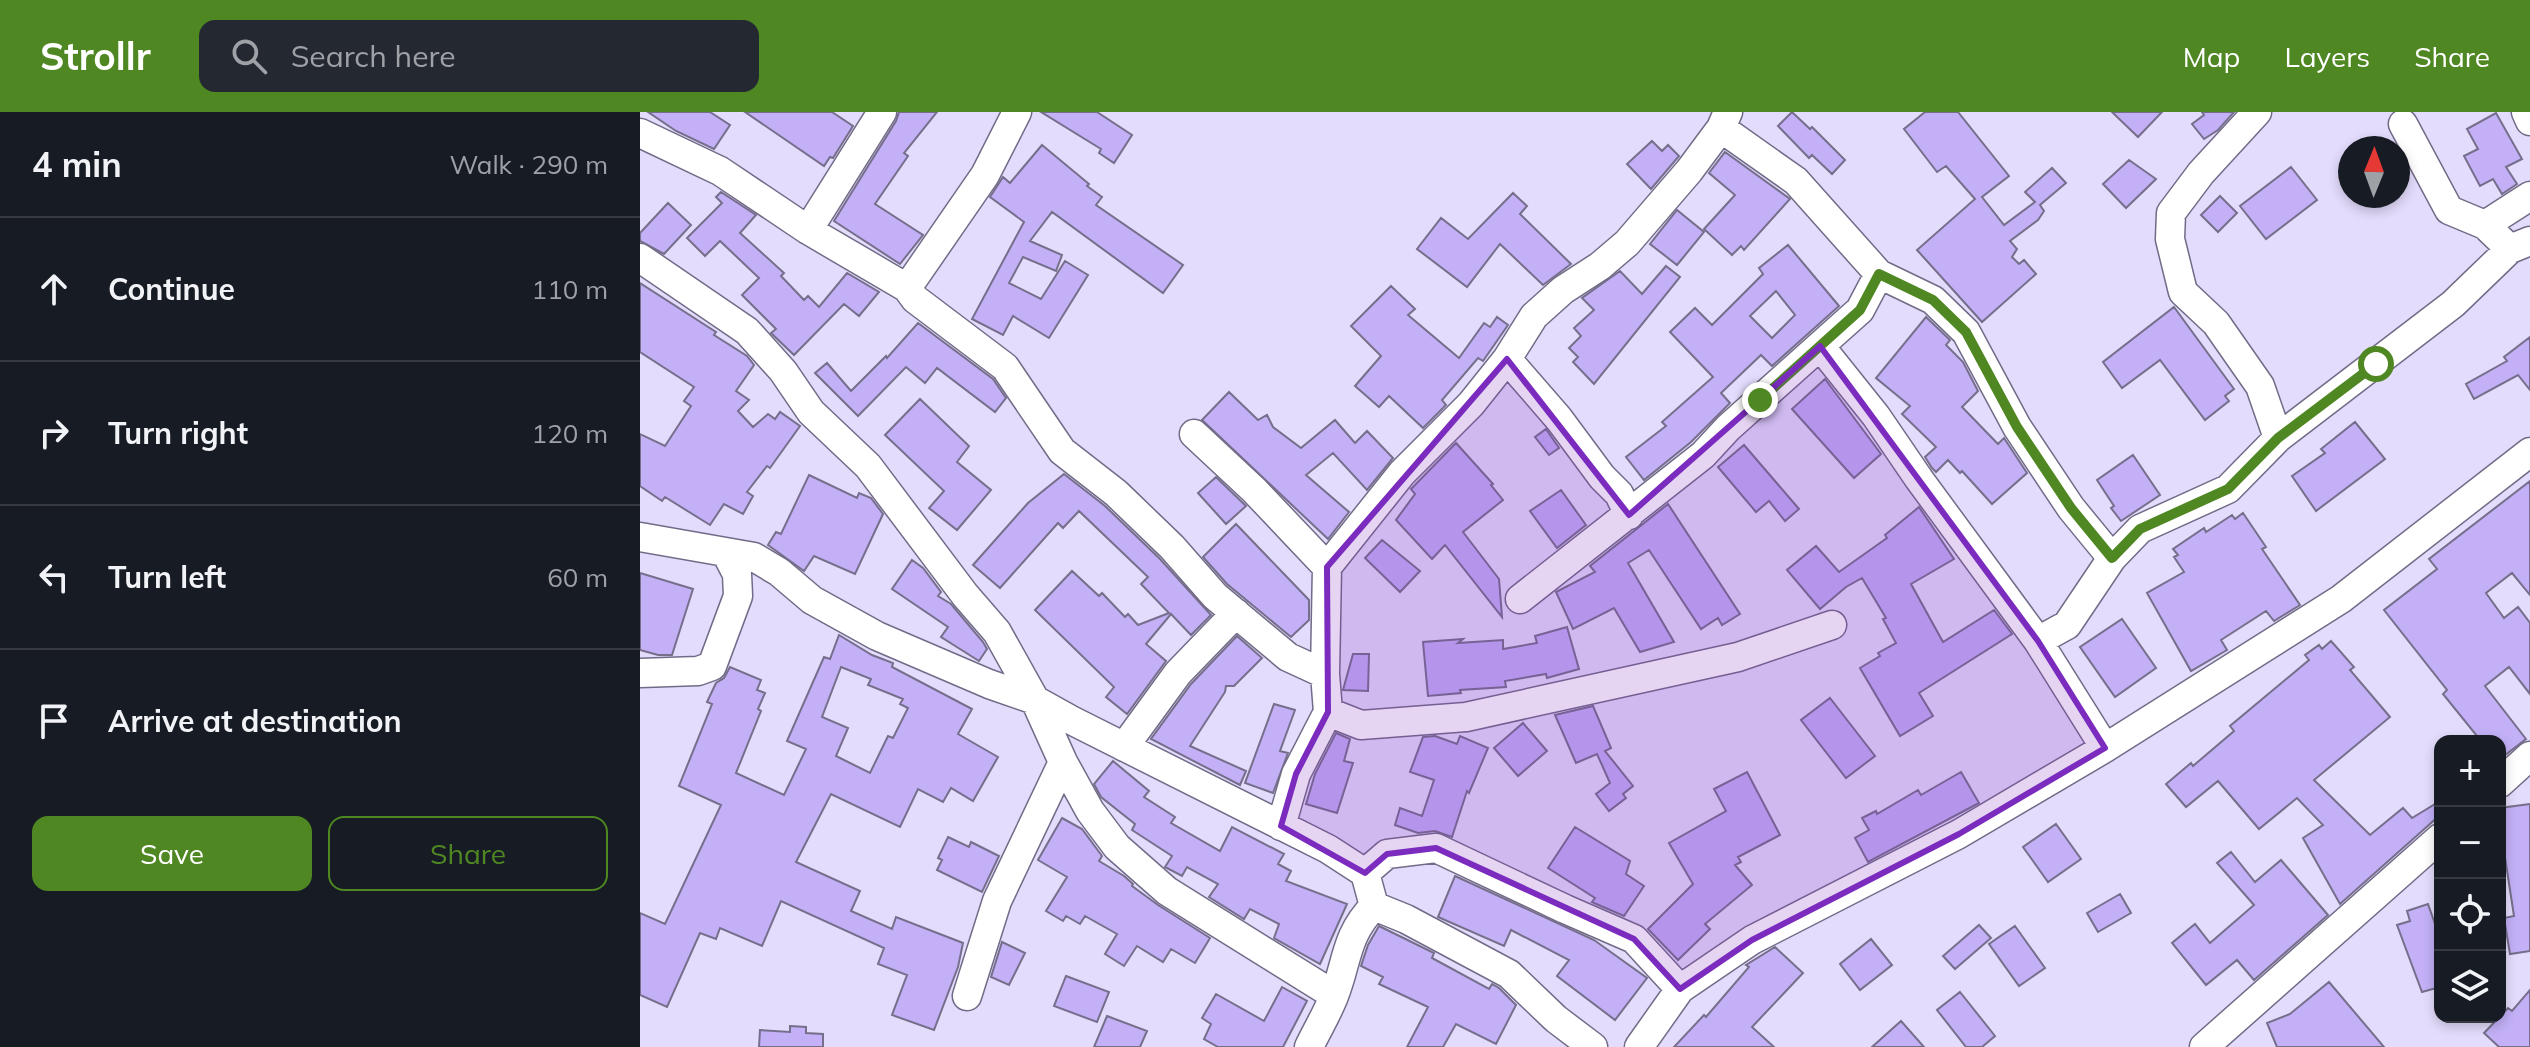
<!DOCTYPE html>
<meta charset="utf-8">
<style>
:root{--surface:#171b24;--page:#242831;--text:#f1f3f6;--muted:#9ea1a6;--line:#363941;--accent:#4f8722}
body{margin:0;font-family:Mulish,sans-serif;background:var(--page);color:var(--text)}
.controls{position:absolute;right:24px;bottom:24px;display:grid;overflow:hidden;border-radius:16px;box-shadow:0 4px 12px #0003}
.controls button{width:72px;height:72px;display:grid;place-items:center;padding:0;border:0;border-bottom:2px solid var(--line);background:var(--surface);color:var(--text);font:40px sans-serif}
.compass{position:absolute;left:1698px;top:24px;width:72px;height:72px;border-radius:50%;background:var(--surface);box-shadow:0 4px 12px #0003;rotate:1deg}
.stop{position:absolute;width:24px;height:24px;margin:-18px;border:6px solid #4f8722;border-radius:50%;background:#fff}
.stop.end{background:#4f8722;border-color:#fff;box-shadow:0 2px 8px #0008}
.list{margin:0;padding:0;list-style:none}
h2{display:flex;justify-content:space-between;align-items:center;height:104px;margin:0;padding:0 32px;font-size:34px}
h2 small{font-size:26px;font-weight:400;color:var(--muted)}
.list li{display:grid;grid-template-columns:52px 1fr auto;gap:24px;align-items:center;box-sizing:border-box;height:144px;padding:0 32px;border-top:2px solid var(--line)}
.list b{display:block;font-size:30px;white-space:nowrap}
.list em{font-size:26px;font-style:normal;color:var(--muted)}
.actions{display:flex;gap:16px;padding:24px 32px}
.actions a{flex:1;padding:18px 0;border:2px solid var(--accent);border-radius:16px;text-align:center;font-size:28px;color:var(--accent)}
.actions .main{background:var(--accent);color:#fff}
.icon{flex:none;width:44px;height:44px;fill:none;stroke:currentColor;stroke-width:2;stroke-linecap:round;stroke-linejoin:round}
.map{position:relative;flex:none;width:1890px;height:935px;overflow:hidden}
header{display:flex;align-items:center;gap:48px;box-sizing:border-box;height:112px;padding:0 40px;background:var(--accent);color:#fff}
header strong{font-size:38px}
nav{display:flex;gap:44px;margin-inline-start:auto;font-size:28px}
.search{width:560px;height:72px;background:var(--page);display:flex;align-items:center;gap:20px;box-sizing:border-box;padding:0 28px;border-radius:16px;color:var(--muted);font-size:30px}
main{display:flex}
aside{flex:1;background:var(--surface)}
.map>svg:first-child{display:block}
.building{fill:#c3b0f7;stroke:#766f8b;stroke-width:2;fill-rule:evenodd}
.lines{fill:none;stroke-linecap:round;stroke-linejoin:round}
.minor-casing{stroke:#726b87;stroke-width:31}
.minor{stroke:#fff;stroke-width:28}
.route{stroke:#4f8722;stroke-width:10}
.marked{fill:#7b2cbf;fill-opacity:0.2;stroke:#7b2cbf;stroke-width:6;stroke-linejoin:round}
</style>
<header>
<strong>Strollr</strong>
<div class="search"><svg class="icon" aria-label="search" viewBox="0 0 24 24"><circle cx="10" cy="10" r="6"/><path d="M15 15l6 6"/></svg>Search here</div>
<nav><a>Map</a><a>Layers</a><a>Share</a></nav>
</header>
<main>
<aside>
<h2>4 min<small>Walk · 290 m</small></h2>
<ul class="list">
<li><svg class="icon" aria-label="ahead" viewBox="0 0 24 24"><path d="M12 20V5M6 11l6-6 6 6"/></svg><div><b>Continue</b></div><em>110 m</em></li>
<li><svg class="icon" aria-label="right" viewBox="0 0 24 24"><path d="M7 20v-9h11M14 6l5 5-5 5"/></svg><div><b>Turn right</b></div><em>120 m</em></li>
<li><svg class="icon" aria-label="left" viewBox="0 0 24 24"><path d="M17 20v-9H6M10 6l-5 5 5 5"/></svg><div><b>Turn left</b></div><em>60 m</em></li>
<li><svg class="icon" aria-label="arrive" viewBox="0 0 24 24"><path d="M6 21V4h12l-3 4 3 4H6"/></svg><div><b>Arrive at destination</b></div></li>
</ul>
<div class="actions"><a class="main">Save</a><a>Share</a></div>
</aside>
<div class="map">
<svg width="1890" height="935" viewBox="0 0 1890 935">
<rect width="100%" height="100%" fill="#e4dcfc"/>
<path class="building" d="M8 0H70L90 13 74 37 36 19Z
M105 0H192L213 14 193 46 190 45 184 54Z
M259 0H297L264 41 268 44 235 92 283 123 260 152 194 109 256 9Z
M401 0H457L492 23 474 51 459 41 461 37Z
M1152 0 1170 17 1172 15 1205 48 1192 62 1172 43 1169 46 1138 14Z
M1285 0H1318L1369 64 1342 85 1364 113 1395 90 1385 80 1412 56 1426 71 1400 93 1404 99 1398 108 1370 129 1377 137 1372 145 1379 152 1384 148 1396 162 1342 210 1277 138 1335 87 1306 54 1297 60 1264 17Z
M1472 0H1522L1498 25Z
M1562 0H1594L1578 18 1564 27 1552 12 1564 3Z
M1856 1 1882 47 1866 55 1877 72 1862 82 1853 67 1840 74 1824 44 1838 37 1827 17Z
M1012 29 1022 39 1028 33 1039 44 1011 77 987 52Z
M402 33 449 72 447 74 462 85 456 93 543 153 523 181 412 100 390 129 422 143 416 159 383 145 369 171 401 187 425 149 448 163 409 226 373 204 363 223 332 207 384 110 350 85 363 65 370 71Z
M1085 40 1150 87 1104 138 1101 134 1092 143 1064 117 1095 83 1069 61Z
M1489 48 1516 67 1486 96 1463 72Z
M1651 55 1677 88 1626 127 1600 94Z
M81 80 116 103 100 121 144 161 141 164 164 188 168 184 179 195 207 161 239 180 219 204 204 192 154 243 131 221 136 217 102 183 119 166 80 129 65 144 47 126 82 91 76 85Z
M873 81 887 94 880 102 931 152 903 173 860 132 827 175 777 137 801 106 828 127Z
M1580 84 1597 101 1578 120 1561 103Z
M28 91 51 113 24 142 0 129V121Z
M1037 98 1064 120 1037 153 1010 132Z
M1148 133 1199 194 1132 254 1121 243 1081 281 1090 291 1051 330 1004 368 986 345 1026 314 1022 310 1073 265 1030 220 1055 196 1072 213 1123 162 1119 156ZM1136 179 1155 203 1132 226 1110 204Z
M1026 154 1040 165 954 272 933 250 938 245 929 236 941 224 934 216 954 198 942 186 980 159 1002 182Z
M0 171 76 220 74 223 107 244 114 253 96 279 109 288 98 299 113 315 128 302 135 307 140 300 160 314 130 356 127 354 107 380 113 384 103 402 84 392 70 413 25 385 22 389 0 374V322L25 334 51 294 44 289 54 275 0 240Z
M751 174 775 197 768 203 819 246 844 211 850 215 857 205 868 213 843 249 838 246 802 288 806 293 783 316 749 284 739 295 715 274 741 244 711 214Z
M1534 195 1594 277 1585 284 1589 289 1565 308 1520 248 1482 276 1463 250Z
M1286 205 1310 228 1306 233 1323 250 1338 279 1322 295 1358 332 1364 326 1387 361 1352 392 1322 359 1320 361 1308 348 1296 360 1292 356 1285 345 1296 335 1262 302 1270 294 1236 266Z
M278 211 353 267 366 286 355 300 297 256 285 271 266 255 218 304 175 261 187 251 211 279 246 244 247 246Z
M1890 225V278L1878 263 1834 287 1826 272 1867 249 1864 245Z
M1185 267 1241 342 1214 366 1152 297Z
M589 280 618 308 627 303 633 315 661 336 695 308 715 331 727 319 753 346 727 378 693 341 666 363 709 400 688 427 562 308Z
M280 287 329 334 317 350 351 378 317 418 289 396 304 379 245 323Z
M1715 310 1745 347 1676 399 1652 364 1685 341 1681 337Z
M906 317 919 336 909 343 895 325Z
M816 331 853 372 851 373 863 388 823 420 859 467 862 505 805 433 792 447 756 408 775 382 771 377Z
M1104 333 1159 397 1145 409 1129 389 1116 400 1078 355Z
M1493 343 1520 383 1481 409 1471 396 1474 394 1457 368Z
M424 362 465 394 520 447 571 503 551 523 531 502 506 532 526 549 487 602 466 585 474 575 395 498 432 459 459 484 462 481 485 505 488 502 498 513 529 501 501 472 508 465 439 399 423 416 418 411 360 476 333 453 388 391Z
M169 363 217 386 219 381 231 386 243 402 215 462 174 444 164 459 128 433 136 420 141 422Z
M576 365 606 394 586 412 558 381Z
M1890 369V483L1872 461 1846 481 1864 506 1878 495 1890 511V582L1869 555 1845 574 1886 627 1860 647V629H1841L1803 582 1807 578 1744 498 1797 457 1789 447Z
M921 378 946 413 917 436 890 399Z
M1028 392 1100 502 1082 513 1078 506 1061 517 1009 438 988 451 1034 530 1000 540 974 496 933 517 916 480 955 460 950 454Z
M1279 395 1314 447 1271 472 1303 530 1354 498 1372 522 1279 581 1293 604 1260 624 1220 556 1240 544 1238 541 1256 531 1243 507 1246 506 1222 466 1206 475 1180 497 1147 458 1176 434 1199 460 1247 426 1245 423Z
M1603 401 1626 435 1622 437 1660 493 1634 509 1626 499 1581 528 1587 538 1551 559 1507 481 1544 460 1534 445 1538 443 1533 437 1564 416 1566 420 1592 403 1595 407Z
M596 412 669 488V508L651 525 587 472 563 445Z
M742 428 780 459 760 480 725 446Z
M272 448 283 456 301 480 298 484 311 492 343 530 347 537 339 549 301 525 308 515 252 477Z
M0 461 53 477 32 543H18L0 538Z
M1482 507 1516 556 1475 585 1440 535Z
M927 515 939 557 907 566 906 562 865 569 866 575 820 578 821 581 788 584 783 530 823 527 818 531 863 528V537L897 531 895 524Z
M199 523 232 543 253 551 252 555 332 597 318 622 358 645 333 689 311 676 303 690 278 677 260 715 191 682 156 750 220 779 211 799 252 817 256 805 323 831 318 855 294 918 252 903 267 863 238 852 244 836 141 789 122 834 80 816 76 827 60 821 27 895 0 883V801L25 812 81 693 39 674 72 592 67 590 76 571 84 566 90 555 121 568 117 578 125 581 118 597 121 599 96 661 144 683 166 637 147 629 184 545 190 547ZM201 555 231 567 228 573 263 587 260 592 268 596 253 626 248 624 230 661 196 644 208 616 182 605Z
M597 524 622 546 594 574H586L585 580 550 634 606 659 600 673 511 627 551 572Z
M1691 529 1714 555 1710 558 1750 605 1674 668 1730 723 1763 696 1772 706 1800 689V703L1700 792 1663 726 1683 713 1657 686 1619 717 1578 669 1546 695 1526 672 1551 651 1553 654 1594 619 1590 614 1669 548 1665 543 1679 533 1682 537Z
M713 542H729L728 579 703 578Z
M1190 586 1235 644 1206 666 1161 608Z
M634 592 655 598 640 639 648 641 633 681 605 671Z
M953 594 971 636 965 639 993 674 983 682 986 686 969 699 956 682 970 671 957 642 936 651 915 603Z
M883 611 907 639 878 664 854 636Z
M696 621 710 627 704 649 713 651 697 701 666 692 675 662Z
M795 624 817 632 820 624 848 636 829 681 827 679 812 725 795 719 778 721 755 713 760 696 782 704 794 668 770 660 783 625Z
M473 649 509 679 504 685 535 705 531 711 580 739 592 715 644 742 638 752 651 759 646 769 707 792 680 852 634 826 639 812 610 797 604 807 569 785 578 772 547 755 542 764 525 755 532 744 492 718 495 712 461 685 454 672Z
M1107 660 1140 723 1098 745 1101 750 1095 753 1112 773 1065 812 1070 817 1038 848 1008 817 1053 772 1029 731 1086 699 1074 677Z
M1321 660 1339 691 1228 750 1215 726 1229 718 1222 706 1236 699 1237 702 1278 678 1281 683Z
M1890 692V839L1870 842 1864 806 1874 804 1860 713V696Z
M422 706 442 717 462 744 459 749 484 764 493 772 492 774 518 793 570 826 555 851 531 837 523 850 497 834 484 854 465 842 477 822 445 804 440 812 426 804 423 809 406 799 427 765 398 748Z
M1416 712 1441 747 1408 770 1383 735Z
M935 715 990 749 986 762 1004 774 984 804 954 791 952 790 955 786 908 756Z
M308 725 329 735 331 730 359 744 342 780 297 758 302 748 298 746Z
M1591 740 1615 770 1641 748 1688 803 1614 868 1597 848 1566 873 1532 831 1555 812 1570 831 1614 793 1577 751Z
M815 764 954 828 1007 866 975 908 917 864 929 848 871 818 864 834 798 805Z
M1480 782 1491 801 1458 820 1447 801Z
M1788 792 1800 826V875L1782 880 1757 813 1770 809 1767 799Z
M1339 813 1351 826 1315 857 1303 844Z
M739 814 794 841 792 846 849 877 852 872 859 876 876 893 856 932 816 912 803 935H767L788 895 739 872 743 865 721 854 728 833Z
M1375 814 1405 856 1379 874 1349 832Z
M1231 827 1252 853 1220 878 1200 852Z
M362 830 385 841 369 873 351 865Z
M1135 835 1163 861 1112 915 1134 935H1034L1064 903 1066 905 1109 855 1106 853Z
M426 864 469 880 457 910 414 894Z
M1689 870 1744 935H1637L1627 911 1650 902Z
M642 875 667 889 643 935H578L564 927 571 912 562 906 576 882 624 909Z
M1890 878V935H1859L1844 921 1868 896 1872 899Z
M1320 880 1355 924 1342 935H1326L1297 898Z
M467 904 507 919 500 935H454Z
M1261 909 1284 935H1232Z
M150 914 166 915V921L183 922V935H119L120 918 150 920Z"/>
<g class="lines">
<defs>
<path id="minor" d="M1617 0 1561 61 1531 101 1530 127 1543 180 1576 211 1620 274 1638 326
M1886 0 1890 9
M1763 12 1809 98 1845 113 1870 137
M1081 16 1156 69 1239 162 1293 188 1326 220 1377 315 1431 396 1472 446
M0 21 80 59 168 118 267 176 275 187 365 255 422 339 476 381 532 435 575 484 648 545 685 562
M1845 113 1890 84
M168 118 242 0
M0 146 107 219 143 259 171 300 228 354 325 483 357 520 395 588 423 650 450 699 477 735 527 779 694 883
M267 176 345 63 377 0
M1180 234 1236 304 1279 367 1398 529 1465 636
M867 247 919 307 962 365 979 382 989 403
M554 322 614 378 687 455
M0 425 114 445 139 460 172 488 237 524 349 572 395 588 431 608 688 737 725 761 734 794C705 824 708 848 694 884 687 902 677 918 669 935
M880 487 1063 343 1088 316 1220 198 1239 162
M1398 529 1427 513 1472 446 1500 417 1588 377 1638 326 1813 192 1870 137 1890 129
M0 561 58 559 72 554 98 484 97 462 86 441
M688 600 685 562 687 455 762 361 831 292 867 247 894 204 923 178 960 154 987 131 1049 59 1081 16 1088 0
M484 635 538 561 596 501
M1860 671 1890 644
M641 714 656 662 688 600 721 613 826 605 1098 545 1192 513
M725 761 747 742 796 736 925 797 994 827 1040 877
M734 794 766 807 869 862 916 907 953 935
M327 884 357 789 423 650
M999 935 1040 877 1112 828 1319 722 1465 636 1701 487 1890 340
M1564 935 1800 726"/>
</defs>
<use href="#minor" class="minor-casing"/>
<use href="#minor" class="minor"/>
</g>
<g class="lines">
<path class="route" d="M1120 288 1220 198 1239 162 1293 188 1326 220 1377 315 1431 396 1472 446 1500 417 1588 377 1638 326 1736 252"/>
</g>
<path class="marked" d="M1180 234 1398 529 1465 636 1319 722 1112 828 1040 877 994 827 796 736 747 742 725 761 641 714 656 662 688 600 687 455 867 247 989 403Z"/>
</svg>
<div class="controls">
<button>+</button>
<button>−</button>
<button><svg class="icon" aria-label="locate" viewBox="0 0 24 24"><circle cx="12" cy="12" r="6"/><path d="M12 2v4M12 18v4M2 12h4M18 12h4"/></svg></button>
<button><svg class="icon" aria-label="layers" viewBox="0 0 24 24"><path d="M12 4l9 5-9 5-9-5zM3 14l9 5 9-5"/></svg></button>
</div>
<svg class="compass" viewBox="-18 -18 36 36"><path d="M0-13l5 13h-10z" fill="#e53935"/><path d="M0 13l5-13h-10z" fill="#9ea1a6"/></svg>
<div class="stop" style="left:1736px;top:252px"></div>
<div class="stop end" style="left:1120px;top:288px"></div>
</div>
</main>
